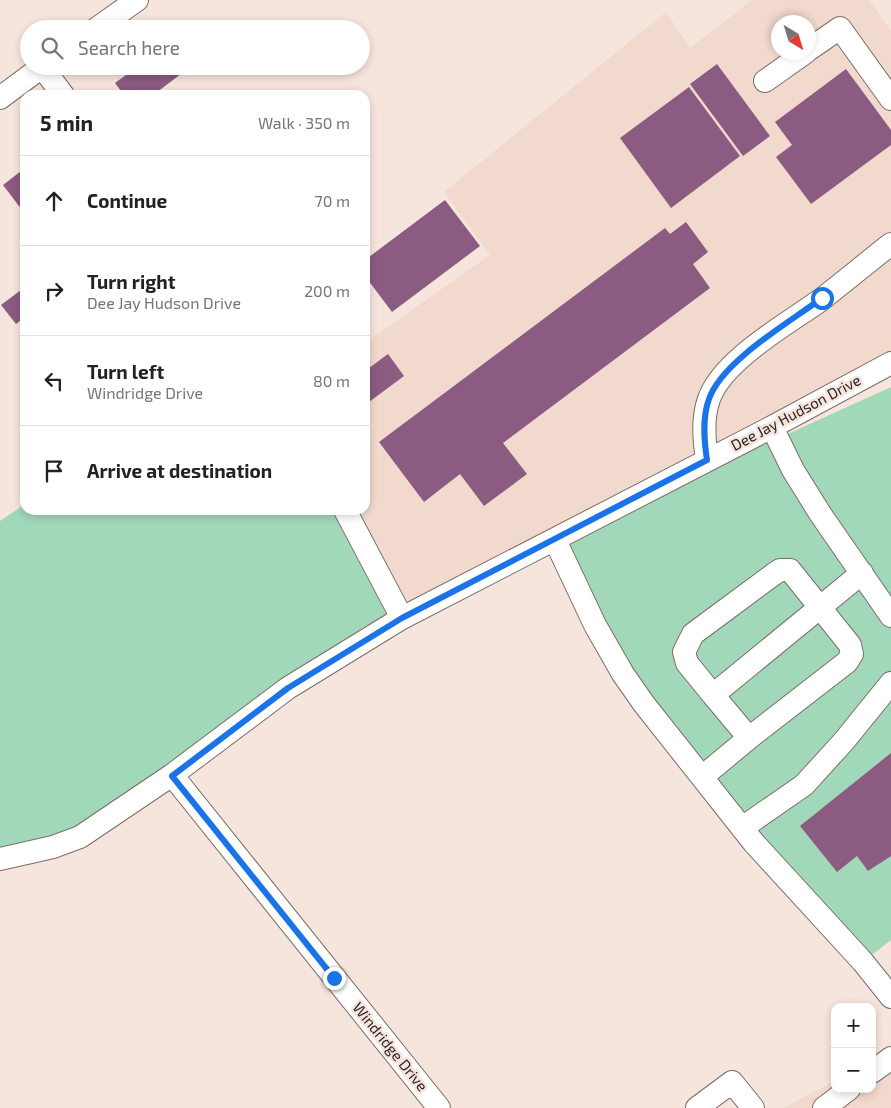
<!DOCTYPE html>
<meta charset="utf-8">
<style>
:root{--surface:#fff;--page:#f6f6f6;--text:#222;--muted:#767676;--line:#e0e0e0}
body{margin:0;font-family:"Exo 2",sans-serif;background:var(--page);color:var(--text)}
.controls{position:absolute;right:15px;bottom:15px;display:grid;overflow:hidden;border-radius:10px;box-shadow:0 2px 8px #0003}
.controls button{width:45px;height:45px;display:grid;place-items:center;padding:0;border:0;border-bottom:1px solid var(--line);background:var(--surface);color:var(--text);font:25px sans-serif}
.compass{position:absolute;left:771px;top:15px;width:45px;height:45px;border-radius:50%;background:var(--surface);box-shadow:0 2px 8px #0003;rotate:142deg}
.stop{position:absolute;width:15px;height:15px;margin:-11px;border:4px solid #1a73e8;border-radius:50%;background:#fff}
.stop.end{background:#1a73e8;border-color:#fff;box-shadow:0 1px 5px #0008}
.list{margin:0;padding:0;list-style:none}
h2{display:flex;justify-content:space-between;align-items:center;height:65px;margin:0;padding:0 20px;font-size:21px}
h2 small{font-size:16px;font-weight:400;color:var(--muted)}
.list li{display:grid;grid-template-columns:32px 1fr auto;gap:15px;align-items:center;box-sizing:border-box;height:90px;padding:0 20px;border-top:1px solid var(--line)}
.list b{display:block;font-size:19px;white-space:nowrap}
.list p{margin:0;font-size:16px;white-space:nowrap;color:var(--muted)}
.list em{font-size:16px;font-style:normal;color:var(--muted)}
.icon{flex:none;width:28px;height:28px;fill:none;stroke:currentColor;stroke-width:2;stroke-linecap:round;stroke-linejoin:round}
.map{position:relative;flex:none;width:891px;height:1108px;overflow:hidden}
.search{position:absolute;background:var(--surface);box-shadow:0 2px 8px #0003;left:20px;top:20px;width:350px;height:55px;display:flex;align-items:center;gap:12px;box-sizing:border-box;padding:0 18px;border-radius:28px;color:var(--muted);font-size:19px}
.panel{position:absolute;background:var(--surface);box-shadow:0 2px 8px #0003;left:20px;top:90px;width:350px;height:425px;border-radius:15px}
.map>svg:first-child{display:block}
.built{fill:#f1d9cd;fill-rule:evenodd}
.green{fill:#a1d8ba}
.building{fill:#8b5b81}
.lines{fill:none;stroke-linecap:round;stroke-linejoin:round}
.minor-casing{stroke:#7c6d66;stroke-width:24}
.minor{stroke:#fff;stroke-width:22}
.route{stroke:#1a73e8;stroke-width:6}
.labels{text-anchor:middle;stroke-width:5;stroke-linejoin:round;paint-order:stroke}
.street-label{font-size:15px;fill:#2c2623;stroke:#f6e5dd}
</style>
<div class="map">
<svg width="891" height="1108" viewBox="0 0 891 1108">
<rect width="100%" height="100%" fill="#f6e5dd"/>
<path class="built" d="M752 0H869L891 31V362L402 618 345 510H365V343L490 255 444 192 666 12 690 48ZM778 22H808V52H778Z
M891 1051V1108H783L835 1081V1089H872V1061Z"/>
<path class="green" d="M891 387V940L863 962 678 746 555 540Z
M25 504V510H345L402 618 80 837 0 859V521Z"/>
<path class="building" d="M717 64 770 136 743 156 690 84Z
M138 66H175L181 74 153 95H124L115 83Z
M846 69 891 130V145L811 204 776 157 792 145 775 122Z
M689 87 740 156 671 208 620 138Z
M25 168V214L3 185Z
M445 200 480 246 392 312 365 276V260Z
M686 222 708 252 693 264 710 288 503 443 527 474 484 506 460 474 424 502 379 442 665 228 670 234Z
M25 287V317L16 324 1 305Z
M388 354 404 376 365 405V371Z
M891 753V856L868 871 857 856 837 872 800 826Z"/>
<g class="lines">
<defs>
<path id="minor" d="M96 29 137 0
M808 50 840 28 891 99
M42 67 63 95
M765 81 806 52
M0 98 43 66
M772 427 793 470 821 515 891 616
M707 460C704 440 702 418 709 399 722 360 789 323 822 299 845 281 868 262 891 244
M345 510 402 618
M555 540 595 625 623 674 644 704 754 843 863 962 891 997
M713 695 687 663 684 652 693 634 774 574 780 570H790L850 645 852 654 847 662 749 738
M172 775 439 1108
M702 777 749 738 713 695 862 573
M742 828 804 785 844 741 891 683
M0 859 53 847 80 837 172 775 288 688 402 618 772 427 891 363
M872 1072 891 1058
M697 1108 732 1082 753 1108
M824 1108 849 1089"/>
</defs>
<use href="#minor" class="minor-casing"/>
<use href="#minor" class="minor"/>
</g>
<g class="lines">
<path class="route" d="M334 978 172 776 288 688 402 618 707 460C704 440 702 418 709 399 722 361 790 322 822 298"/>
</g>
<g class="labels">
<g class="street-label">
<text transform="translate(796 413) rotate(-28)" y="5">Dee Jay Hudson Drive</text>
<text transform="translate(390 1047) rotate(51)" y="5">Windridge Drive</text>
</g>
</g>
</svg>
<div class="controls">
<button>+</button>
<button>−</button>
</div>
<svg class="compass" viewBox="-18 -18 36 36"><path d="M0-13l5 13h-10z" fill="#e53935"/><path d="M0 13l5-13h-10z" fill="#767676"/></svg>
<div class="stop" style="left:822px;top:298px"></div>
<div class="stop end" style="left:334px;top:978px"></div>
<div class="search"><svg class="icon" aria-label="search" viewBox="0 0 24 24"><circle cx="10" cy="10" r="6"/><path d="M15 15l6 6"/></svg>Search here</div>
<section class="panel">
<h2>5 min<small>Walk · 350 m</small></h2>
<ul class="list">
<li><svg class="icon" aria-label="ahead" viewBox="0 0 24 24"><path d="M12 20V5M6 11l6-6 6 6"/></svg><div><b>Continue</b></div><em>70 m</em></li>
<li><svg class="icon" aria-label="right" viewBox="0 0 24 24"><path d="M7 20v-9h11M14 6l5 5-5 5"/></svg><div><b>Turn right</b><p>Dee Jay Hudson Drive</p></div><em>200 m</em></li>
<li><svg class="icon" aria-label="left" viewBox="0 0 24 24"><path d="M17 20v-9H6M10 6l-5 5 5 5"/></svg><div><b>Turn left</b><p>Windridge Drive</p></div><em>80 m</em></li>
<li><svg class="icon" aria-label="arrive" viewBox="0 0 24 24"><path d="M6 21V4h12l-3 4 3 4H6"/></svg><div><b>Arrive at destination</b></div></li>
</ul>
</section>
</div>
